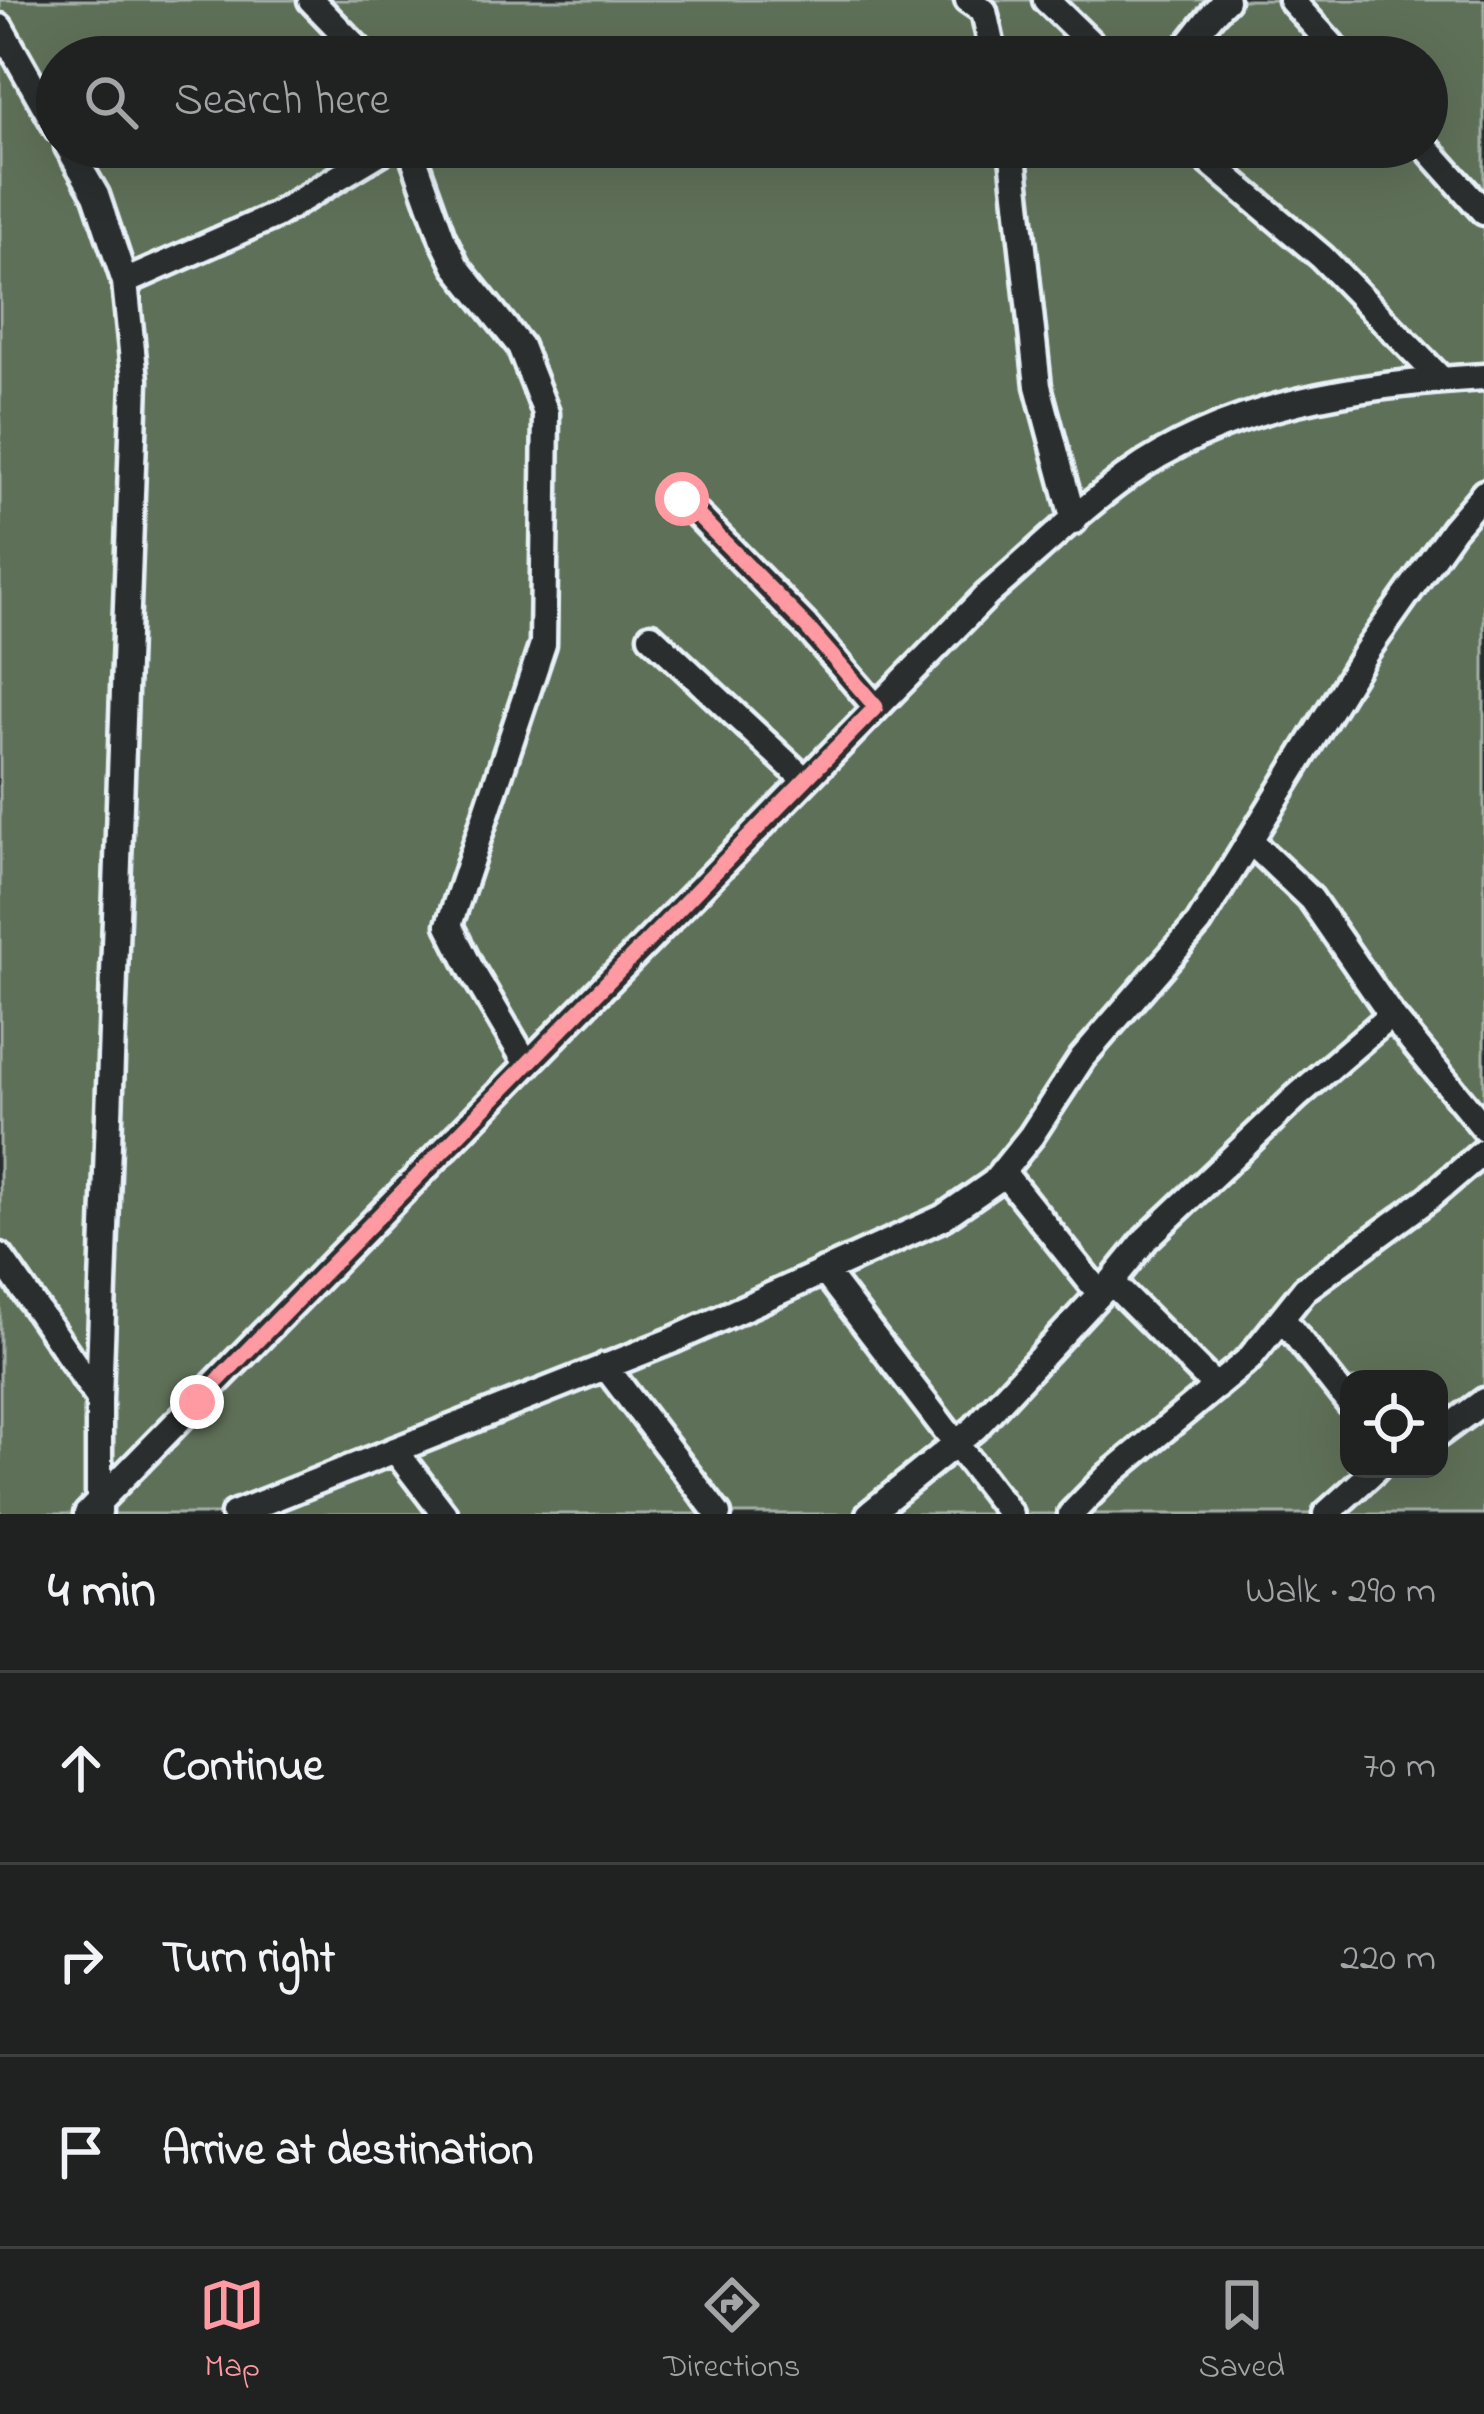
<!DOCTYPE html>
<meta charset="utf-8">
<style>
:root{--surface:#202222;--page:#2d2f2f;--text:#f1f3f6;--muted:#a2a4a5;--line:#3d3f40;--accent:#ff9aa2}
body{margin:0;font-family:"Indie Flower",sans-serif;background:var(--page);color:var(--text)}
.controls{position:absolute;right:36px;bottom:36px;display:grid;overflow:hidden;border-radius:24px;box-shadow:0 12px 48px #0002}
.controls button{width:108px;height:108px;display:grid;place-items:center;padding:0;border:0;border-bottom:3px solid var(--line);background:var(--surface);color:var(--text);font:60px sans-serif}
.stop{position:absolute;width:36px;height:36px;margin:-27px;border:9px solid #ff9aa2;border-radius:50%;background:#fff}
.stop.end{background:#ff9aa2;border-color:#fff;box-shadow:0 3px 12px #0008}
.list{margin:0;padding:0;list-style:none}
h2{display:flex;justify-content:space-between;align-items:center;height:156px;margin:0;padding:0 48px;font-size:51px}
h2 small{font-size:39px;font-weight:400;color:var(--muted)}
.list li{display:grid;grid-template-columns:78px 1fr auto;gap:36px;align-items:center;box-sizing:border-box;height:192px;padding:0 48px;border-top:3px solid var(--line)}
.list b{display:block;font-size:45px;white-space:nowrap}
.list em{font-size:39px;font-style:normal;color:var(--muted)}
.icon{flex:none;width:66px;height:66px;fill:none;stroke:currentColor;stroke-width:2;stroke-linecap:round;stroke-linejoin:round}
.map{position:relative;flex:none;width:1484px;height:1514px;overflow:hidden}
.search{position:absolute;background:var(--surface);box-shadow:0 12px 48px #0002;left:36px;right:36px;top:36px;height:132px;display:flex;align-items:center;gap:30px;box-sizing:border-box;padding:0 42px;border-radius:66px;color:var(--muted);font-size:45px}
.sheet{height:732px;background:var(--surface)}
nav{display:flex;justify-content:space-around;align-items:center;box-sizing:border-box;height:168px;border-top:3px solid var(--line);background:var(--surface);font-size:33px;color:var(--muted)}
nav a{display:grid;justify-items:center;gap:6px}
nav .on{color:var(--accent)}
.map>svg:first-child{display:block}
.green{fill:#5e7059;stroke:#a3b0a8;stroke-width:3;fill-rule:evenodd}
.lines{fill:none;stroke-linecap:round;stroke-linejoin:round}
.street-casing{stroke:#e8f1f8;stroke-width:33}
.street{stroke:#2a2d2e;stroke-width:24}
.route{stroke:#ff9aa2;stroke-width:15}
</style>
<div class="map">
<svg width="1484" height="1514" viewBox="0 0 1484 1514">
<rect width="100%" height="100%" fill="#2a2d2e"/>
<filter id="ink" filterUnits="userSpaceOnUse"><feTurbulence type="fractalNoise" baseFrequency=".00833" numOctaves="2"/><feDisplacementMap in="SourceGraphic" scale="24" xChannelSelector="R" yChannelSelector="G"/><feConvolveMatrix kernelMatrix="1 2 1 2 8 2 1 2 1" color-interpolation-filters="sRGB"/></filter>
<g filter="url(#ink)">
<path class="green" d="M0 0H1484V1514H0ZM57 57H1427V147H57ZM1349 1379H1439V1469H1349Z"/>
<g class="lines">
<defs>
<path id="street" d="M311 0 366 57
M968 0 984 11 994 57
M1046 0 1105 57
M1291 0 1343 57
M0 27 57 128
M1177 57C1195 39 1207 17 1226 0
M68 147 96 195 125 282 135 380 99 1399V1512
M410 147 442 237 456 266 520 346 546 413 543 644 449 925 471 969 527 1064
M1012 147 1038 386 1074 521
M1192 147 1322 257 1441 379
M1426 147 1484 212
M125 282 276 215 389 147
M682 499 806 626 876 707
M651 636 805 780
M1250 841 1311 899 1391 1015 1484 1128
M1002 1171 1100 1294
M0 1256 99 1399
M824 1271 1010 1514
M1111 1282 1216 1387
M1282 1318 1349 1403
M605 1366 718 1514
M1439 1434 1484 1401
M395 1450 444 1514
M87 1514 987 595C1033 556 1078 511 1127 476 1229 403 1362 384 1484 377
M234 1514 673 1340 942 1218 994 1182 1031 1136 1082 1058 1199 923 1366 652 1453 529 1484 493
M869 1514 975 1428 1111 1282 1146 1239 1296 1097 1391 1015
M1071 1514 1108 1476 1249 1359 1305 1289 1429 1198 1484 1151
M1326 1514 1376 1469"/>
</defs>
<use href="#street" class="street-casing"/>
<use href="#street" class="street"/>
</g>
</g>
<g class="lines" filter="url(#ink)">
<path class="route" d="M197 1402 876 707 806 626 682 499"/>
</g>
</svg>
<div class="controls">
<button><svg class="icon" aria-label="locate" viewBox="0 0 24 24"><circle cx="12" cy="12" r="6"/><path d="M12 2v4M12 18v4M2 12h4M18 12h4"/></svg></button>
</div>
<div class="stop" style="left:682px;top:499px"></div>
<div class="stop end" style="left:197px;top:1402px"></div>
<div class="search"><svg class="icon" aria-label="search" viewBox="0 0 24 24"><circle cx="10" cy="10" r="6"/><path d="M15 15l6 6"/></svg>Search here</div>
</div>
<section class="sheet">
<h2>4 min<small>Walk · 290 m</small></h2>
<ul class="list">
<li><svg class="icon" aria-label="ahead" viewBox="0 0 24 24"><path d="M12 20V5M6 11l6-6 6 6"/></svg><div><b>Continue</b></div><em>70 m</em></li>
<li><svg class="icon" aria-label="right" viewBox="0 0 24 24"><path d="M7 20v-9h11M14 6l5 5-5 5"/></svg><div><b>Turn right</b></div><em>220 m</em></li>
<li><svg class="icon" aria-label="arrive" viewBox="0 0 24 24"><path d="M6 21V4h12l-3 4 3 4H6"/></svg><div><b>Arrive at destination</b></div></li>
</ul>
</section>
<nav>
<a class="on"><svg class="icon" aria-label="map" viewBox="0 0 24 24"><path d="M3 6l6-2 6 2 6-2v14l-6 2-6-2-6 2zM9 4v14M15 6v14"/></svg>Map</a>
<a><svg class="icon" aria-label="directions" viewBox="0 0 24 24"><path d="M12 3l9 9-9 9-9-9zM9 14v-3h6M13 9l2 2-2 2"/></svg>Directions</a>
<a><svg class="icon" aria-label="saved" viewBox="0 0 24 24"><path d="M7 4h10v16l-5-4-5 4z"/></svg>Saved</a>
</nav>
